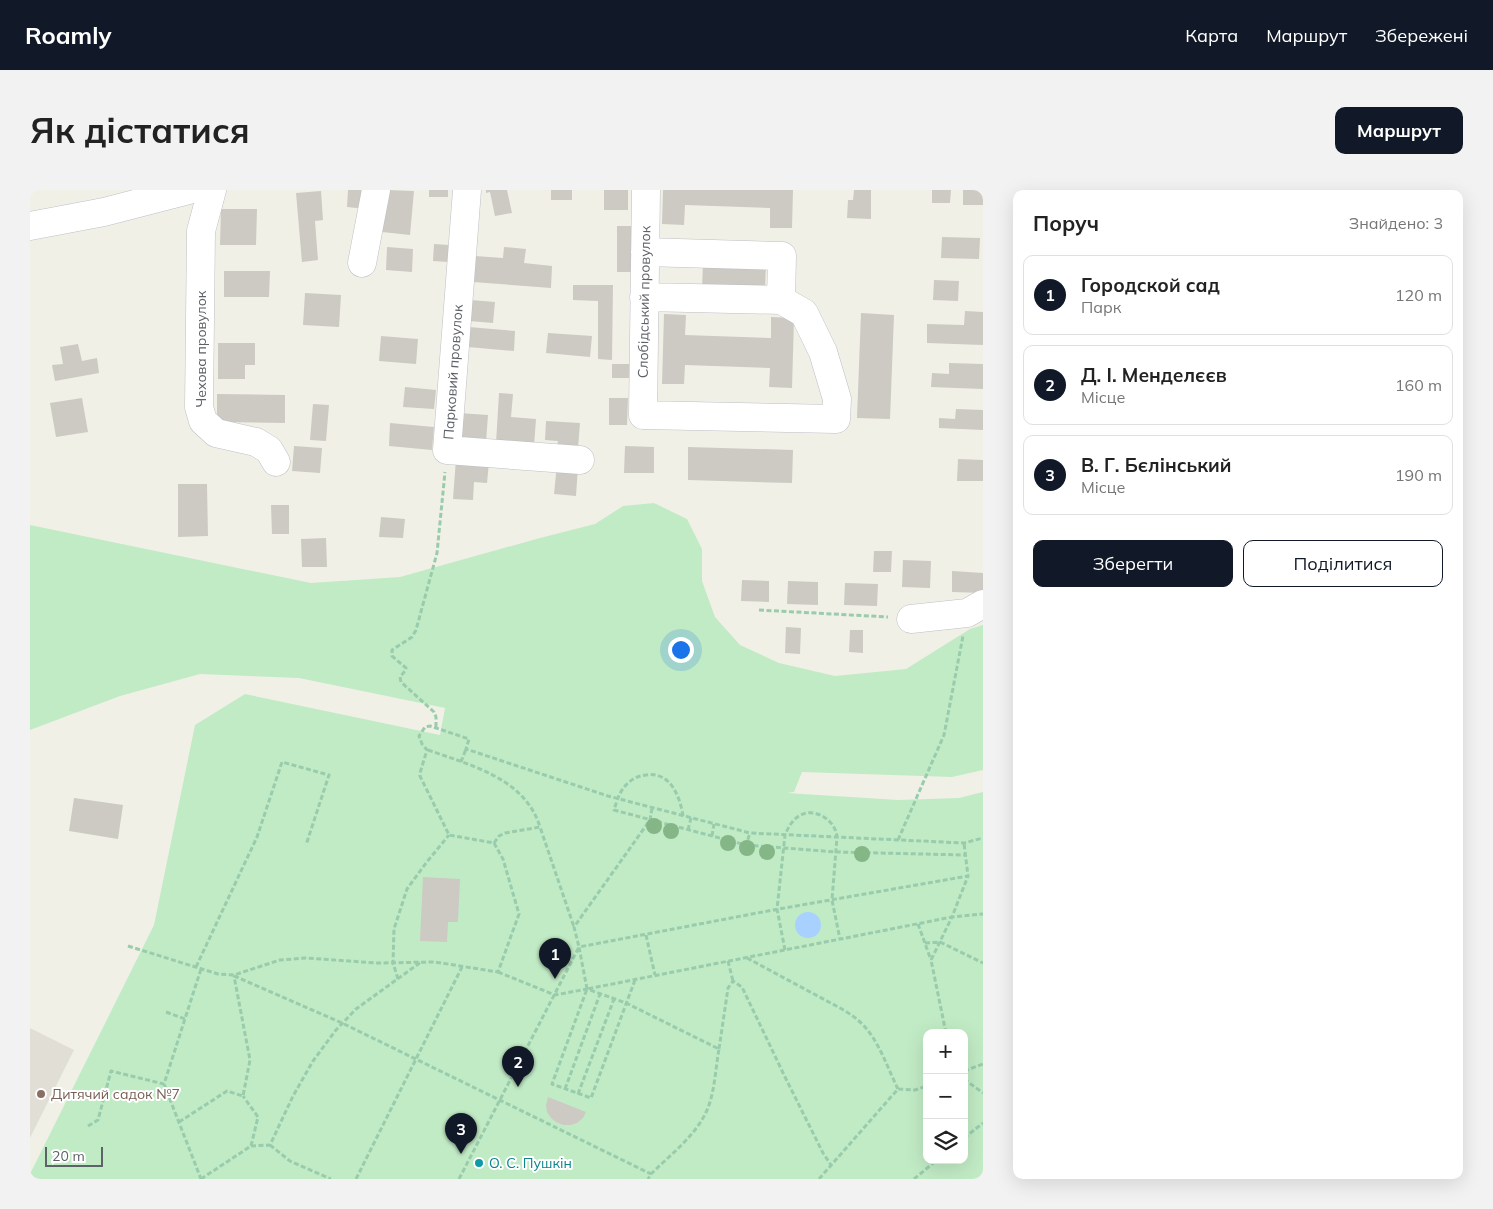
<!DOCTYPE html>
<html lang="uk">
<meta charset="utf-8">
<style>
:root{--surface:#fff;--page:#f2f2f2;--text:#222;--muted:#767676;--line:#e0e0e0;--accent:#111827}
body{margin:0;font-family:Mulish,sans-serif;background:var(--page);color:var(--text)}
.controls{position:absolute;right:15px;bottom:15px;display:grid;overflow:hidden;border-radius:10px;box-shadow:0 5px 20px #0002}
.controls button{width:45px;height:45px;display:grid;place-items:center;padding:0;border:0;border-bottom:1px solid var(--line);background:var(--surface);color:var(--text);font:25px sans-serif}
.scale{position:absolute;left:15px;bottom:12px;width:58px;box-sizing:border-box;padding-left:5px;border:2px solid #5d6168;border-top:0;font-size:14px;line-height:18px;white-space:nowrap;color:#5d6168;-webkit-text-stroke:4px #fff;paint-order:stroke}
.you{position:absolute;left:650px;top:459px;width:18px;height:18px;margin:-12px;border:4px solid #fff;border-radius:50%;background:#1a73e8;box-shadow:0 0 0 8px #1a73e833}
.badge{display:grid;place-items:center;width:32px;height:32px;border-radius:50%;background:var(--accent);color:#fff;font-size:16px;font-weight:700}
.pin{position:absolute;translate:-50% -41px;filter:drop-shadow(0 1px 2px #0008)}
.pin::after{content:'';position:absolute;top:26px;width:18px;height:15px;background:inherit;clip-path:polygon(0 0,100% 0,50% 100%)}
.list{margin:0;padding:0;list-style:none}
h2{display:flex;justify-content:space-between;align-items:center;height:65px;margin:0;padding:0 20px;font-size:21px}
h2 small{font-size:16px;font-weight:400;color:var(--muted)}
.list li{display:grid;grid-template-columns:32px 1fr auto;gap:15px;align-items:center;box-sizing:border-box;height:80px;margin:0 10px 10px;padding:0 10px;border:1px solid var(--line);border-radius:10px}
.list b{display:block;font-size:19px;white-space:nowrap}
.list p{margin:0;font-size:16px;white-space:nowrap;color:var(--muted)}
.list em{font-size:16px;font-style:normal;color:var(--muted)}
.actions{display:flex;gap:10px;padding:15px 20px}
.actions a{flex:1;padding:11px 0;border:1px solid var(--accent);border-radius:10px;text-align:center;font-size:18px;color:var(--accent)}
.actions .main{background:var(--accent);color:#fff}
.icon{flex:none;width:28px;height:28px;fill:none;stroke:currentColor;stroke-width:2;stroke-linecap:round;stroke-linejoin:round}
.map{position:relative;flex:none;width:953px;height:989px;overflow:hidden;border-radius:10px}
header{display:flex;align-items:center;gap:30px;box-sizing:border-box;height:70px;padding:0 25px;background:var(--accent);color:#fff}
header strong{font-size:24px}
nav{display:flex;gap:28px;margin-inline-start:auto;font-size:18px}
.intro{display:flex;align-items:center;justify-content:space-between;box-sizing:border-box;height:120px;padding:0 30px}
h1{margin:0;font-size:35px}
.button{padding:12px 22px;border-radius:10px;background:var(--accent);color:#fff;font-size:18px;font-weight:700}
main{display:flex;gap:30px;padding:0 30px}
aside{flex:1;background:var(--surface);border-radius:10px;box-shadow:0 5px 20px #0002}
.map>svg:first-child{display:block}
.education{fill:#e1dfd5}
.green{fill:#c1ebc5;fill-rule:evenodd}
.water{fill:#a8d1ff}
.building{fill:#cccac3}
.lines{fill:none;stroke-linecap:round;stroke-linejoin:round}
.minor-casing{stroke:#bebfc6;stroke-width:29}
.path{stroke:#99ccac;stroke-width:3;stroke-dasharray:5 2.5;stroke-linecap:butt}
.minor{stroke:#fff;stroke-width:28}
.tree{fill:#85b687}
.education-dot{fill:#8d6e63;stroke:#fff;stroke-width:2}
.culture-dot{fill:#0f9aa8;stroke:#fff;stroke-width:2}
.labels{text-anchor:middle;stroke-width:4;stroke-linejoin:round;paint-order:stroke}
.street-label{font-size:14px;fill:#5d6168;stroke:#fff}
.education-label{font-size:14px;fill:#785e54;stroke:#fff;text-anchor:start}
.culture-label{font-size:14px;fill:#0d838f;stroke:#fff;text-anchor:start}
</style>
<header>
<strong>Roamly</strong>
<nav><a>Карта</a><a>Маршрут</a><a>Збережені</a></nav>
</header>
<div class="intro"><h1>Як дістатися</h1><a class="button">Маршрут</a></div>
<main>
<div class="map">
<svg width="953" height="989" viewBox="0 0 953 989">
<rect width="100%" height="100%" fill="#f1f0e6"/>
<path class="education" d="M0 838 44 860 0 948Z"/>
<path class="green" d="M624 313 657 329 672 359V391L685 427 710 455 749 473 805 486 876 479 940 439 953 435V580L922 587 772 582 764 602 757 603 868 610 929 608 953 602V989H0V984L124 735 165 535 215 504 410 545 415 518 269 488 170 484 90 506 0 540V335L281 393 370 387 510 348 565 334 593 316ZM897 843H934V970H897Z"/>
<path class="water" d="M765 735a13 13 0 1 1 26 0a13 13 0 1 1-26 0Z"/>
<path class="building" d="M318 0H337L336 19 317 17Z
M356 0 384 1 380 45 352 42Z
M399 0H418V7H399Z
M456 0H477L482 23 465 26 460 2 456 3Z
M521 0H542V10H521Z
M574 0H598V20H574Z
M633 0H763L762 38H740V18L655 15 654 35 632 34Z
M824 0H841V29L817 28 818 10H823Z
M902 0H921L920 13H902Z
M933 0H953V15H933Z
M291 1 293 30 285 31 288 70 272 72 266 3Z
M191 19H227L226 55H190Z
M587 36H606V82H587Z
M912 47 950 48 949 69 911 68Z
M404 54 419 55 418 72 403 71Z
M357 57 383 59 382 82 356 80Z
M474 57 496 59 494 73 522 76 521 98 443 92 445 66 473 68Z
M673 71 736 72 735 102 672 101Z
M194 81H240L239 107H194Z
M904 90 929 91 928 111 903 110Z
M543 95H583L582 170 568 169V111L543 110Z
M275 103 311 105 309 137 273 135Z
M441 110 465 112 463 133 439 131Z
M935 121 953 122V155L897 153V134L934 135Z
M831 123 864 125 860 229 827 228Z
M634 124 656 125 655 145 741 148V127L764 128 762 198 739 197 740 178 655 175 654 194H632Z
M439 137 485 141 484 161 438 157Z
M518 143 562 146 560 167 516 163Z
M351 146 388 149 386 174 349 171Z
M188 153H225V175H215V189H188Z
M48 154 52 171 67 168 69 183 25 191 22 175 33 174 30 157Z
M919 173 953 174V199L901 197 902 183 919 184Z
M582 174H602L601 188H582Z
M375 197 406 200 404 219 373 217Z
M469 203 483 204 481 227 506 229 504 256 466 253Z
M187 204 255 205V233L187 232Z
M52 208 58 242 26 247 20 213Z
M579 208H598L597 235H579Z
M283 214 299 215 296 251 280 250Z
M926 219 953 220V240L909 238V228L925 229Z
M429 223 458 225 456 252 427 250Z
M516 231 550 233 548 258 527 256 528 251 515 250Z
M360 233 404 237 402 260 359 256Z
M264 256 292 258 290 283 262 281Z
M595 256 624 257V283H594Z
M658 257 763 260 762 293 658 290Z
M426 269 459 272 457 293 444 292 443 310 423 309Z
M928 269 953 270V291H927Z
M527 274 548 276 546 306 524 304Z
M148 294H177L178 346 148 347Z
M241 315H259V344H242Z
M351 327 375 329 373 348 349 347Z
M296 348 297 377H272L271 349Z
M844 361H862L861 382H843Z
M873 370 901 371 900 398 872 397Z
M922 381 953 383V403L922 402Z
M712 390 739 391V412L711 411Z
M758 391 788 392V415L757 414Z
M815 393 848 394 847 416 814 415Z
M756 437 771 438 770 464 755 463Z
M820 440H833V463L819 462Z
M44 608 93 615 88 649 39 641Z
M393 687 430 689 428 732H418L417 752 390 751Z
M518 907 556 922 553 928 547 933 541 935H533L526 932 521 928 517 922 516 915Z"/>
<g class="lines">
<defs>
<path id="minor" d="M182 0 171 41 169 217 173 231 186 243 226 252 239 260 246 272
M437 0 417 260 550 270
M0 36 74 22 159 0
M615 62 752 66 751 110
M332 73 346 0
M614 107 751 110 774 123 793 162 807 209 806 229 613 225 616 0
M881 429 937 423 953 414"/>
</defs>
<use href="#minor" class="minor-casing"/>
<path class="path" d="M729 420 858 427
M406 537V527L404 522 371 492 370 487 375 481 376 478 362 466V460L382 447 386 440 407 363 415 282
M398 560C440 575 495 588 510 637
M431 572 436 559
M653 626C650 606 640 581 616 585 609 586 603 588 598 593 590 600 587 610 584 620L716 655 720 643
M658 640 661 628
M682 646 684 634
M868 650 914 545 933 446
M464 653 469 646 475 643 510 637 544 737
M716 655 806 662 935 665
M888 734 901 770
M616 745 625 785
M895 753 910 752 953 773
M98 756 188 784 204 785 250 770 276 768 347 773 405 772 468 782 489 724 473 669 464 653 419 645 390 586V583L397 560 392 554 389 546 395 537 400 536 439 549 436 559 578 606 720 643 934 653 953 648
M755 760 747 719 755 645C758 638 762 630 769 626 785 616 806 631 807 647L802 710 810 749
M717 768 810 818C819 823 828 829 835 837 850 854 858 879 868 899
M698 771 703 791
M166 777 227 647 252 572 299 585 276 655
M468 782 525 805 557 799 596 813 689 859C686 876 685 895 680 912 671 942 642 963 621 984L618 989
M204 786 312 833 621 984
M368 789 363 773 364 739 377 699 396 673 419 645
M605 790 561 908 522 894 557 799 922 727 938 686
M557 799 549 757 743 720 938 686 934 653
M136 822 155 829
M916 843 901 770 922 727 953 724
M689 859 698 798 703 791 712 797 755 887 793 963 801 975
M934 881 953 874
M934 889 953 903
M134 894 171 989
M535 899 570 804
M548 904 584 809
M149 932 197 901 213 906 220 870 204 786
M58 936 68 930 81 881 134 894 171 779
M934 948 953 933
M240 955 260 971 301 989
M221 956 240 955 263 906 283 871 306 840 326 819 391 772
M171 989 221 956 228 927 213 906
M326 989 432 777
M429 989 549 757 544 737 620 630 622 618
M789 989 868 899 885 900 897 896
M884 989 907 970"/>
<use href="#minor" class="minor"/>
</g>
<g class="tree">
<circle cx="624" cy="636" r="8"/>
<circle cx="641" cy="641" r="8"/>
<circle cx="698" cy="653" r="8"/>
<circle cx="717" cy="658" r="8"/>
<circle cx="737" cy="662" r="8"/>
<circle cx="832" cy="664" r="8"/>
</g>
<circle class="education-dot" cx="11" cy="904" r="5"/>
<circle class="culture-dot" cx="449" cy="973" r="5"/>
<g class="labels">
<g class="street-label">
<text transform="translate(614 112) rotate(-89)" y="5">Слобідський провулок</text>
<text transform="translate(171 159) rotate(-90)" y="5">Чехова провулок</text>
<text transform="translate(423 182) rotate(-86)" y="5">Парковий провулок</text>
</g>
<g class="education-label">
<text x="21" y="909">Дитячий садок №7</text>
</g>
<g class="culture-label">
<text x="459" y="978">О. С. Пушкін</text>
</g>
</g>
</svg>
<div class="controls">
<button>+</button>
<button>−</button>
<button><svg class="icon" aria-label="layers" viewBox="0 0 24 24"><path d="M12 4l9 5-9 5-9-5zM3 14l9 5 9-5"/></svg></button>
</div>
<div class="scale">20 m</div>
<div class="you"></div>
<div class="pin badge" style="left:525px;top:789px">1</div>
<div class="pin badge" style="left:488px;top:897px">2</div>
<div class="pin badge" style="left:431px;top:964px">3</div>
</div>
<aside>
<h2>Поруч<small>Знайдено: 3</small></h2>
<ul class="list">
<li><span class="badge">1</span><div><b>Городской сад</b><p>Парк</p></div><em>120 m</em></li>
<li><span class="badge">2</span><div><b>Д. І. Менделєєв</b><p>Місце</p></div><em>160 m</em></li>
<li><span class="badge">3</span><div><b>В. Г. Бєлінський</b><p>Місце</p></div><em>190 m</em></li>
</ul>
<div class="actions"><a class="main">Зберегти</a><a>Поділитися</a></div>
</aside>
</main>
